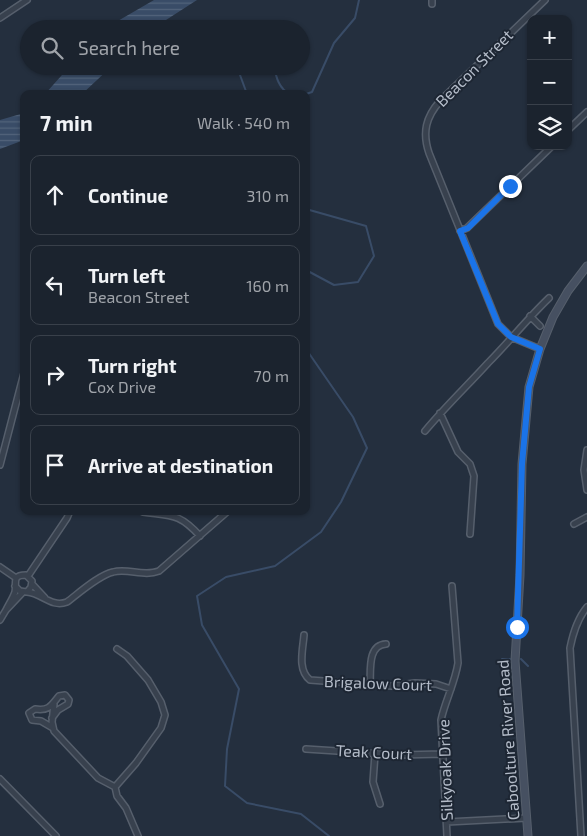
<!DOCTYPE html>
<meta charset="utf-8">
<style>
:root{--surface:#1b232e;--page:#242b36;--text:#f1f3f6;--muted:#a0a4aa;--line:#39404a}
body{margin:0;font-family:"Exo 2",sans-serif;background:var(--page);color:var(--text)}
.controls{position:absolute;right:15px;top:15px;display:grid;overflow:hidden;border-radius:10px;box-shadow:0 1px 4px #0004}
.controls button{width:45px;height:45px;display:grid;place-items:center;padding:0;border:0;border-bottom:1px solid var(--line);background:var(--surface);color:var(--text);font:25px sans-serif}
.stop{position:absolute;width:15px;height:15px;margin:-11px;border:4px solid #1a73e8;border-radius:50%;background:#fff}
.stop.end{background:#1a73e8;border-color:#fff;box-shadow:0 1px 5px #0008}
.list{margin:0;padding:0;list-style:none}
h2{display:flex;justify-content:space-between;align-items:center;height:65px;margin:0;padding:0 20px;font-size:21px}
h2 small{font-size:16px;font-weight:400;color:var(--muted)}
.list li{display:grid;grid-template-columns:32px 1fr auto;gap:15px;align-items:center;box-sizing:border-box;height:80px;margin:0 10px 10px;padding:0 10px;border:1px solid var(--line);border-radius:10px}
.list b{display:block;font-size:19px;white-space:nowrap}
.list p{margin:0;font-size:16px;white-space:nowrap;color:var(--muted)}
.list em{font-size:16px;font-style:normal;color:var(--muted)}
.icon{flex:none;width:28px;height:28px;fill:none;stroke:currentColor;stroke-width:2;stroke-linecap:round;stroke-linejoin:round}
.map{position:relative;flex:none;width:587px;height:836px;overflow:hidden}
.search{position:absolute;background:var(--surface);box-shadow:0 1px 4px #0004;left:20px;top:20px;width:290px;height:55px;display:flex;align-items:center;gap:12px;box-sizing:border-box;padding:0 18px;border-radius:28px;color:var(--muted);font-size:19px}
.panel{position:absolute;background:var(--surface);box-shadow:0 1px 4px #0004;left:20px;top:90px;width:290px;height:425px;border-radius:10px}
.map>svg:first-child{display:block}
.water{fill:url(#water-rules)}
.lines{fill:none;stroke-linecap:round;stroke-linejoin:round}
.stream{stroke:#394c67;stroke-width:2}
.minor-casing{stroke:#565f6c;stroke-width:8}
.secondary-casing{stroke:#565f6c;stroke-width:9}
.minor{stroke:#38414e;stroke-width:5}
.secondary{stroke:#465061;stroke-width:7}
.route{stroke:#1a73e8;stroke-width:6}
.labels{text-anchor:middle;stroke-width:4;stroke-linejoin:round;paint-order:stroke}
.street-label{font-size:16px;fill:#b4bcc9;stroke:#1d2633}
</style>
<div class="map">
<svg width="587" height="836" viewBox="0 0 587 836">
<defs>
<pattern id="water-rules" width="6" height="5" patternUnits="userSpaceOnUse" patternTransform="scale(1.25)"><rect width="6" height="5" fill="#394c67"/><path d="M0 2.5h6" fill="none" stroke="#53647b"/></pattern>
</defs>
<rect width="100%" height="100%" fill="#242f3e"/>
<path class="water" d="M154 0H197L152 29H104Z
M70 66H112L82 94H45Z
M24 113V140L0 149V120Z"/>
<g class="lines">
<path class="stream" d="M245 66 240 75 247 94
M274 66C276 77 279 89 290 94
M306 94 312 92 334 43 355 18 359 0
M306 209 366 226 374 256 358 282 334 285 306 270
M306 349 353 417 367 448 341 502 321 532 275 566 226 577 197 596 202 625 239 689 227 749 225 786 247 803 301 814 329 836
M502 659H510
M521 659 528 666"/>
<defs>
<path id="minor" d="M432 4V0
M0 18 27 0
M568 130 587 112
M460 231 467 228 552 146
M530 316 540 326
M540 349 511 337 498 324 429 153C422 132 426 117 440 101L545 0
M440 413 458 452 470 464 474 476 470 534
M425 431C445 407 467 386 488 363 509 342 527 319 549 298
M587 450 584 470 587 490
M0 465 24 373
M143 512C172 516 179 513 200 536
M574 524 587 517
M0 567 16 578
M28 576 67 518 70 511
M32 584 45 598
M27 592C42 593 51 608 67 602 79 593 99 575 113 572 128 568 144 577 159 571L228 511
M6 610C9 604 13 598 15 592 17 583 11 575 26 575L32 581 31 587 27 592 20 591 15 586
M0 620 6 610 23 592
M304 635C303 649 297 670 310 680L392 686 415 683 436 684 451 689
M370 684C371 671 367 645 386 644
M54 704 52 722 54 731 98 778 115 787 117 796 126 808 138 836
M52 718 58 710 68 704 69 700 65 695 59 696C51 706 49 711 35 709L29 713 32 720 41 721 53 728
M306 749 399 755 443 754
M375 754 373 782 380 804
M0 779 56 836
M115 787 136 763 161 728 165 715 161 702 148 680 127 656 117 649
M447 822 527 818
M447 836 441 720C445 701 455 683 458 663L452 586
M581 836 570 648C573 633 577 619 587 607"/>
<path id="secondary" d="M528 836 515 661 520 575 522 464 529 387 540 349 553 317 568 291 587 266"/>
</defs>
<use href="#minor" class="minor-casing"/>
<use href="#secondary" class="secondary-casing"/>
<use href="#minor" class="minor"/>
<use href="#secondary" class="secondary"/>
</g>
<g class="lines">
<path class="route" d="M510 186 468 228 460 231 498 324 511 337 540 349 529 387 522 464 517 627"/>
</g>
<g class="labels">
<g class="street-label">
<text transform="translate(474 68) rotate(-45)" y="6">Beacon Street</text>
<text transform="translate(378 683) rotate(2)" y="6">Brigalow Court</text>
<text transform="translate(508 740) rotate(-94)" y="6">Caboolture River Road</text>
<text transform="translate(374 752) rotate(3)" y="6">Teak Court</text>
<text transform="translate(445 770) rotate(-92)" y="6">Silkyoak Drive</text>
</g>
</g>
</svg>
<div class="controls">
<button>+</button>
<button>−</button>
<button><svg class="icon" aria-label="layers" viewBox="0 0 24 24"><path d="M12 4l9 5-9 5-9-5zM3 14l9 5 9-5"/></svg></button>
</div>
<div class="stop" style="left:517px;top:627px"></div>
<div class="stop end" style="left:510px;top:186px"></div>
<div class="search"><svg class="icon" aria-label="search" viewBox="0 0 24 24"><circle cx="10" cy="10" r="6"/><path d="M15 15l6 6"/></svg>Search here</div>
<section class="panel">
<h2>7 min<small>Walk · 540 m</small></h2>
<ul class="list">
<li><svg class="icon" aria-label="ahead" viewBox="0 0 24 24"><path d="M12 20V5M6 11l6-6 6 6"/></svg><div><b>Continue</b></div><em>310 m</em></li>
<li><svg class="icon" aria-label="left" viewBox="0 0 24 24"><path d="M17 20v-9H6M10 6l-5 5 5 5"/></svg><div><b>Turn left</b><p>Beacon Street</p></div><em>160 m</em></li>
<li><svg class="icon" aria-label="right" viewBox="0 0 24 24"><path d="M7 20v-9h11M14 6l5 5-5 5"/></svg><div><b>Turn right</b><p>Cox Drive</p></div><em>70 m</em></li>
<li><svg class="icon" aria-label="arrive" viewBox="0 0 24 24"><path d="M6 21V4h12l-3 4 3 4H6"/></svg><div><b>Arrive at destination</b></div></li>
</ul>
</section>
</div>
